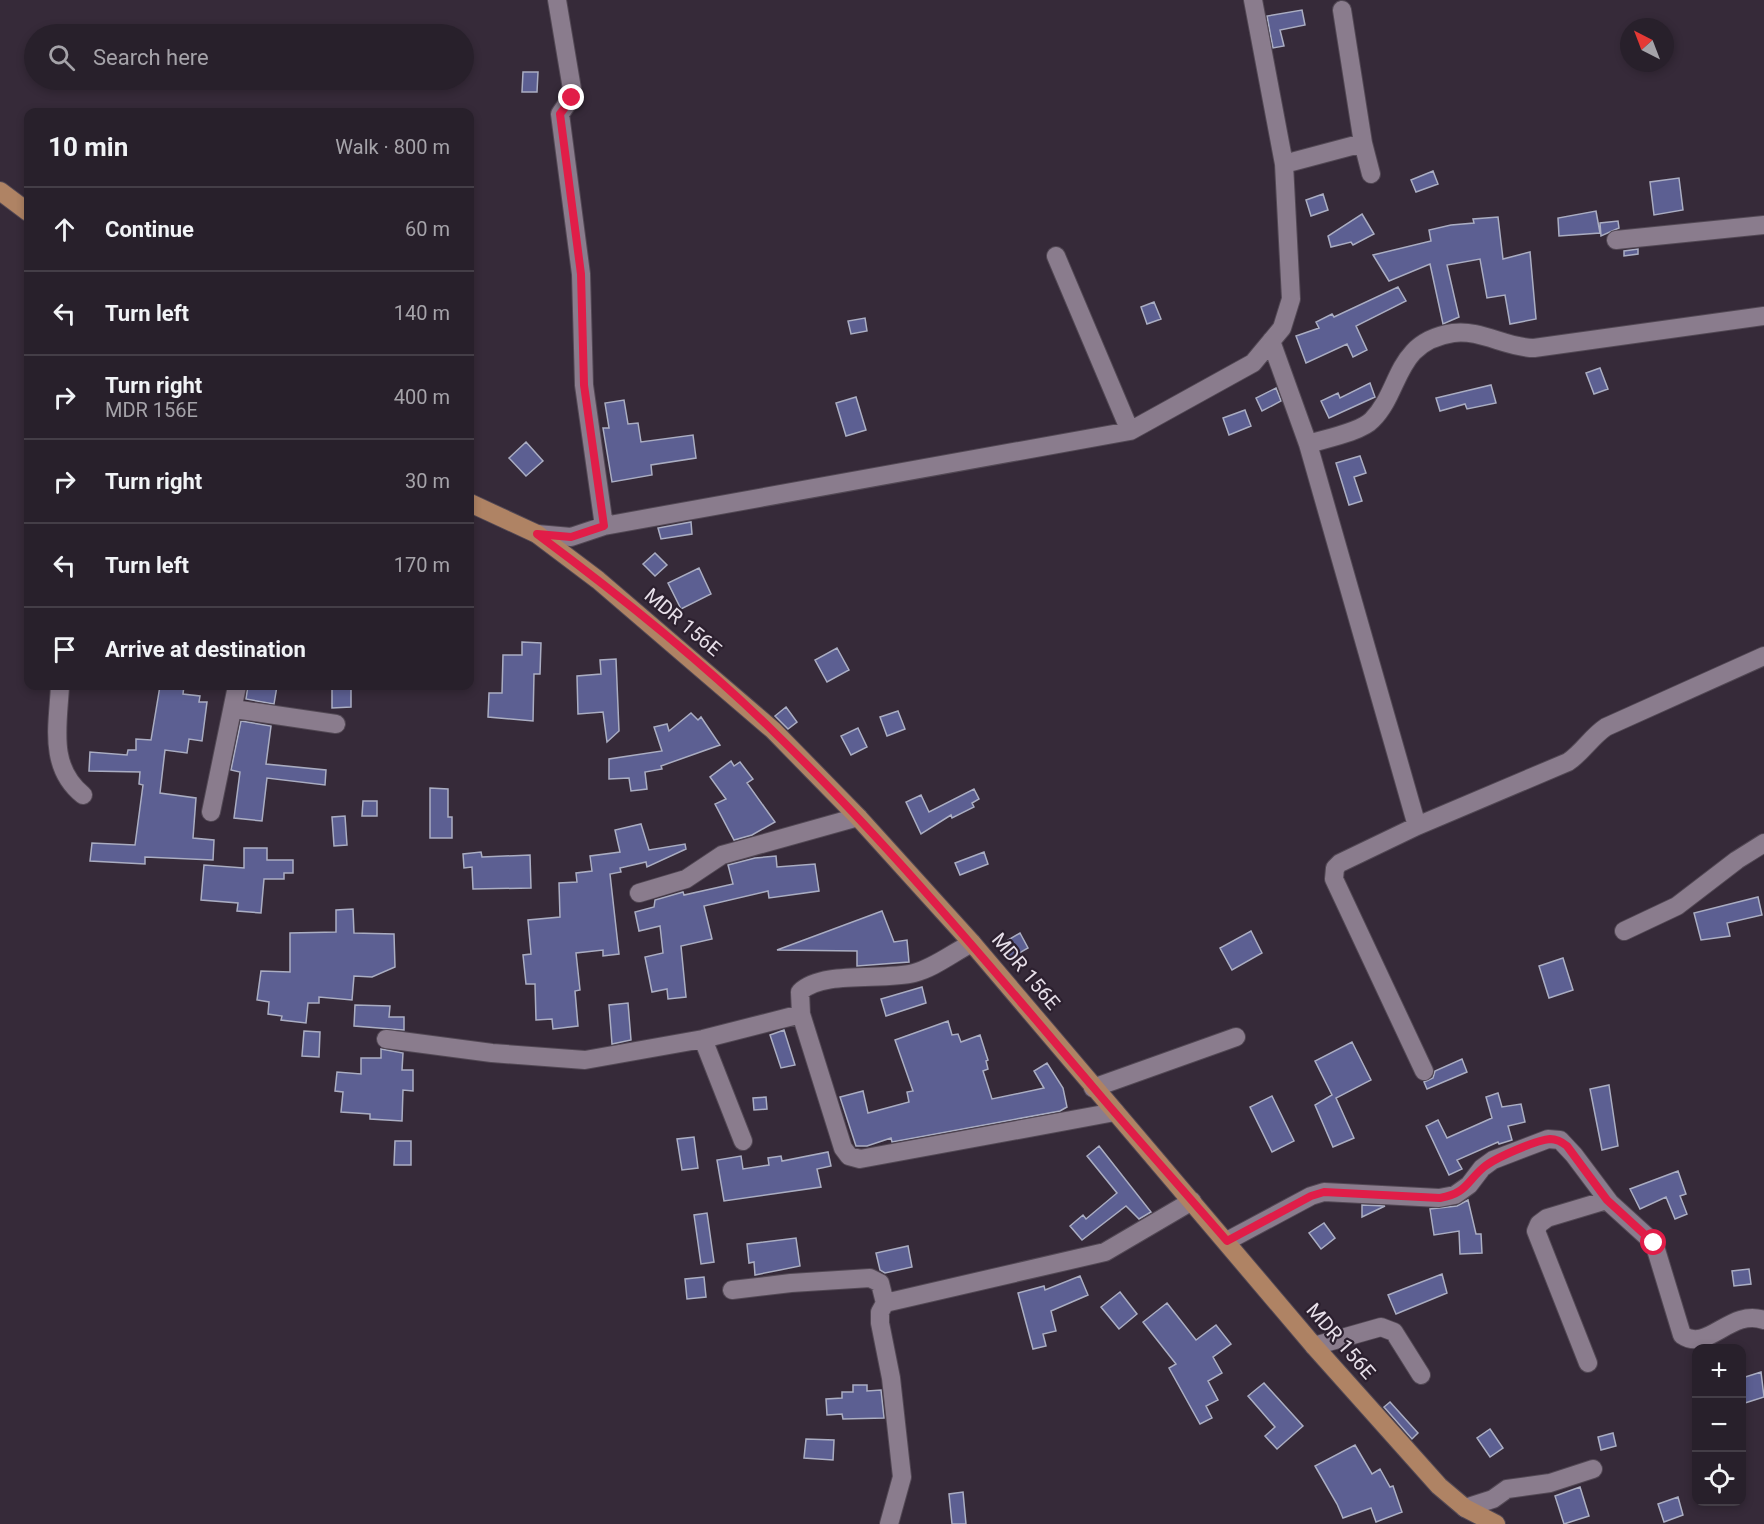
<!DOCTYPE html>
<meta charset="utf-8">
<style>
:root{--surface:#28202b;--page:#342d37;--text:#f1f3f6;--muted:#a5a3a9;--line:#443e47}
body{margin:0;font-family:Roboto,sans-serif;background:var(--page);color:var(--text)}
.controls{position:absolute;right:18px;bottom:18px;display:grid;overflow:hidden;border-radius:12px;box-shadow:0 3px 9px #0003}
.controls button{width:54px;height:54px;display:grid;place-items:center;padding:0;border:0;border-bottom:2px solid var(--line);background:var(--surface);color:var(--text);font:30px sans-serif}
.compass{position:absolute;left:1620px;top:18px;width:54px;height:54px;border-radius:50%;background:var(--surface);box-shadow:0 3px 9px #0003;rotate:318deg}
.stop{position:absolute;width:18px;height:18px;margin:-14px;border:4px solid #e11d48;border-radius:50%;background:#fff}
.stop.end{background:#e11d48;border-color:#fff;box-shadow:0 2px 6px #0008}
.list{margin:0;padding:0;list-style:none}
h2{display:flex;justify-content:space-between;align-items:center;height:78px;margin:0;padding:0 24px;font-size:26px}
h2 small{font-size:20px;font-weight:400;color:var(--muted)}
.list li{display:grid;grid-template-columns:39px 1fr auto;gap:18px;align-items:center;box-sizing:border-box;height:84px;padding:0 24px;border-top:2px solid var(--line)}
.list b{display:block;font-size:22px;white-space:nowrap}
.list p{margin:0;font-size:20px;white-space:nowrap;color:var(--muted)}
.list em{font-size:20px;font-style:normal;color:var(--muted)}
.icon{flex:none;width:33px;height:33px;fill:none;stroke:currentColor;stroke-width:2;stroke-linecap:round;stroke-linejoin:round}
.map{position:relative;flex:none;width:1764px;height:1524px;overflow:hidden}
.search{position:absolute;background:var(--surface);box-shadow:0 3px 9px #0003;left:24px;top:24px;width:450px;height:66px;display:flex;align-items:center;gap:15px;box-sizing:border-box;padding:0 21px;border-radius:33px;color:var(--muted);font-size:22px}
.panel{position:absolute;background:var(--surface);box-shadow:0 3px 9px #0003;left:24px;top:108px;width:450px;height:582px;border-radius:12px}
.map>svg:first-child{display:block}
.building{fill:#5c5f92;stroke:#aaadc2;stroke-width:1.5}
.lines{fill:none;stroke-linecap:round;stroke-linejoin:round}
.minor-casing{stroke:#524854;stroke-width:20}
.major-casing{stroke:#524854;stroke-width:20}
.minor{stroke:#8a7c8d;stroke-width:18}
.major{stroke:#af8364;stroke-width:18}
.route{stroke:#e11d48;stroke-width:8}
.labels{text-anchor:middle;stroke-width:4.5;stroke-linejoin:round;paint-order:stroke}
.street-label{font-size:20px;fill:#e7dfe9;stroke:#2c202f}
</style>
<div class="map">
<svg width="1764" height="1524" viewBox="0 0 1764 1524">
<rect width="100%" height="100%" fill="#362a39"/>
<path class="building" d="M1302 10 1305 25 1280 30 1284 46 1273 48 1267 16Z
M523 72H538L537 92H522Z
M1433 171 1438 184 1416 192 1411 180Z
M1679 178 1683 210 1654 215 1650 182Z
M1323 194 1328 210 1311 216 1306 200Z
M1596 211 1600 233 1559 236 1558 218Z
M1362 214 1374 234 1353 245 1351 242 1331 247 1328 236Z
M1498 217 1503 259 1530 252 1536 319 1510 324 1505 295 1487 298 1480 259 1447 265 1459 317 1443 324 1430 264 1389 281 1373 255 1431 241 1429 230 1451 225 1474 223 1473 219Z
M1618 221 1619 228 1601 236 1600 223Z
M1638 249V254L1624 256V251Z
M1398 287 1406 301 1356 326 1367 350 1353 357 1347 344 1306 363 1296 336 1319 328 1316 322 1332 314 1334 317Z
M1154 302 1161 319 1147 324 1141 307Z
M865 318 867 331 851 334 848 321Z
M1600 368 1608 389 1594 394 1586 373Z
M1370 383 1375 397 1329 418 1321 401 1338 393 1340 398Z
M1491 385 1496 403 1467 409 1465 404 1440 411 1436 398Z
M1276 388 1281 401 1262 411 1256 398Z
M856 397 866 430 846 436 836 403Z
M624 400 628 424 638 423 641 442 693 435 696 458 651 465 652 475 612 482 603 428H609L605 403Z
M1245 410 1251 426 1229 435 1223 418Z
M526 442 543 461 526 476 509 458Z
M1360 456 1366 473 1354 477 1362 501 1349 505 1336 463Z
M691 522 692 534 661 539 658 528Z
M655 553 667 565 655 576 643 564Z
M699 568 711 594 681 609 668 583Z
M522 642 541 643 540 674H534L533 721 488 717 489 693H502L503 655H522Z
M837 648 849 670 827 682 815 660Z
M616 659 619 731 607 742 603 712 578 714 577 676 601 674 600 660Z
M160 686H184L183 694 200 696 199 702H207L202 741 189 739 187 753 165 750 160 793 196 798 193 838 214 840 213 860 145 857V864L90 861 92 843 135 845 143 785 139 784 140 772 89 771 90 752 127 755 128 750H136V739L151 740Z
M248 686H277L274 704 246 699Z
M332 686H351V707L332 708Z
M786 707 797 722 788 729 775 716Z
M898 711 905 729 887 736 880 717Z
M691 713 698 720 701 717 720 745 661 766 662 769 645 772 647 789 631 791 629 778 609 779V759L662 751 654 727 667 724 669 731Z
M241 721 271 726 266 764 326 770 325 785 267 778 262 821 234 818 240 772 231 770Z
M858 728 867 747 851 755 841 736Z
M731 761 734 766 740 762 753 779 747 783 775 822 752 835 734 840 715 804 726 799 710 777Z
M430 788 448 789V817H452V838H430Z
M974 789 979 799 972 803 974 807 952 818 951 815 921 834 906 802 921 795 929 812Z
M363 801H377V816H362Z
M345 816 347 845 334 846 332 817Z
M641 824 649 850 685 844 686 849 647 867 646 862 620 868 621 872 610 874 619 954 603 956V950L576 953 580 990 575 991 578 1026 553 1029 552 1019 536 1020 535 984H526L523 955 531 954 528 920 560 917 559 883 577 882 576 873 592 871 590 856 620 852 615 830Z
M244 848H267V860H293V873H284V879H264L261 913 237 911 238 903 201 900 204 865 244 868Z
M481 852 482 857 530 855 531 888 473 889 472 867 464 868 463 854Z
M984 852 988 864 960 875 955 863Z
M776 856 777 867 815 864 819 891 769 898 768 891 704 906 712 939 681 946 686 997 668 999 667 989 652 992 645 957 663 953 660 926 639 931 635 912 654 907 655 900 683 892 684 895 733 884 728 865 755 858Z
M1758 897 1762 915 1727 923 1730 936 1701 940 1694 913Z
M353 909 354 933 394 934 395 967 372 977 354 976 352 1000 319 997V1003H308L306 1023 281 1020 282 1016 268 1014 269 1002 257 1000 261 971 290 972V933L336 932V910Z
M882 911 894 942 907 940 909 962 857 966V951L777 950Z
M1251 931 1262 953 1232 970 1220 948Z
M1020 933 1028 948 1007 960 998 946Z
M1563 958 1573 990 1549 998 1539 966Z
M922 987 926 1003 886 1016 881 999Z
M628 1003 631 1040 612 1044 609 1005Z
M355 1005 390 1006 389 1017H404V1030L354 1026Z
M948 1021 952 1035 958 1034 961 1042 980 1035 988 1060 986 1061 988 1069 983 1071 992 1099 1044 1088 1034 1071 1047 1063 1063 1088 1067 1107 1060 1111 892 1142 891 1138 867 1146H856L840 1097 863 1091 868 1113 909 1102 907 1092 913 1091 895 1040Z
M784 1030 795 1065 781 1068 770 1035Z
M304 1031 320 1032 319 1057 302 1056Z
M1352 1042 1371 1080 1336 1098 1354 1138 1333 1147 1315 1105 1332 1095 1315 1061Z
M381 1049 403 1053 402 1070H413V1091L403 1090 402 1121 370 1119V1114L341 1112 343 1092 335 1091 337 1072 361 1074V1058H381Z
M1462 1059 1467 1072 1427 1089 1424 1082 1433 1078 1435 1071Z
M1609 1085 1618 1146 1602 1150 1590 1089Z
M1498 1093 1502 1107 1521 1104 1525 1122 1508 1126 1512 1140 1499 1144 1498 1142 1457 1160 1462 1169 1449 1175 1426 1126 1438 1120 1447 1138 1492 1118 1486 1097Z
M1272 1096 1294 1141 1272 1152 1250 1107Z
M766 1097 767 1109 754 1110 753 1098Z
M694 1137 698 1168 682 1170 677 1139Z
M395 1141H411V1165H394Z
M1099 1146 1151 1212 1139 1219 1126 1206 1082 1240 1070 1226 1083 1215 1086 1219 1117 1193 1087 1156Z
M828 1152 831 1166 817 1169 821 1187 724 1201 717 1160 741 1156 743 1169 769 1165 768 1158 781 1156 782 1161Z
M1678 1171 1686 1194 1680 1196 1687 1214 1675 1219 1666 1197 1640 1209 1630 1189Z
M1468 1200 1476 1234H1481L1482 1253 1460 1254 1459 1231 1434 1235 1430 1209 1457 1206Z
M1362 1205 1385 1206 1362 1217Z
M707 1213 714 1262 701 1264 694 1215Z
M1324 1223 1335 1238 1321 1249 1309 1233Z
M796 1238 800 1266 755 1275 754 1262 749 1263 747 1244Z
M908 1246 912 1267 885 1273 880 1270 876 1253Z
M1749 1269 1751 1284 1734 1286 1732 1271Z
M1442 1274 1447 1293 1396 1314 1388 1295Z
M1080 1276 1088 1295 1051 1311 1056 1331 1043 1334 1046 1346 1033 1349 1018 1293 1044 1286 1045 1290Z
M704 1277 706 1297 687 1299 685 1279Z
M1120 1292 1137 1314 1119 1329 1101 1307Z
M1167 1303 1196 1340 1216 1325 1231 1344 1213 1357 1222 1373 1208 1381 1218 1400 1206 1406 1212 1418 1200 1424 1169 1368 1176 1364 1143 1322Z
M1761 1372 1764 1397 1745 1403 1742 1378Z
M1264 1383 1303 1426 1277 1449 1265 1436 1275 1427 1248 1396Z
M853 1385H867V1391L881 1390 884 1418 843 1419 842 1414 827 1415 826 1399 842 1398V1392H853Z
M1390 1402 1418 1433 1412 1439 1384 1407Z
M1490 1429 1503 1448 1490 1457 1477 1438Z
M1613 1433 1616 1446 1601 1450 1598 1437Z
M806 1439 834 1440 833 1460 804 1458Z
M1355 1445 1372 1474 1380 1469 1390 1487 1393 1486 1402 1512 1376 1522 1371 1508 1343 1518 1337 1504 1315 1466Z
M1580 1487 1589 1516 1564 1524 1555 1496Z
M963 1492 966 1524H952L949 1494Z
M1678 1497 1683 1515 1664 1522 1658 1504Z"/>
<g class="lines">
<defs>
<path id="minor" d="M557 0 573 95 560 114 581 274 584 385 604 526
M1342 10 1363 143 1371 174
M1284 164 1363 143
M1616 240 1764 225
M1056 256 1130 431
M1271 341 1308 444 1417 826
M1308 444C1324 439 1361 432 1372 420 1402 390 1394 342 1453 333 1480 329 1507 348 1534 348L1764 316
M537 534 571 537 604 526 1130 431 1253 363 1282 328 1291 299 1284 164 1253 0
M60 686C58 725 48 767 83 795
M234 709 336 724
M211 812 237 686
M639 893 686 879 722 855 858 817
M1624 931 1677 906 1737 860 1764 843
M972 943C954 952 934 968 914 973 883 981 822 970 800 992L801 1014 843 1148 849 1156 860 1159 1115 1112
M386 1039 492 1053 585 1060 703 1039 801 1014
M703 1039 743 1141
M1424 1071 1334 879 1335 868 1340 863 1417 826 1568 762C1583 752 1591 737 1606 727L1764 656
M1093 1088 1236 1037
M1227 1241 1311 1196 1324 1192 1439 1198 1455 1195 1469 1185 1482 1168 1493 1160 1548 1139 1560 1140 1574 1155 1610 1203 1654 1243 1682 1335C1708 1353 1730 1308 1764 1320
M732 1290 791 1283 870 1278 880 1283 885 1303
M1314 1346 1381 1327 1394 1332 1421 1375
M1588 1363 1536 1231 1539 1224 1547 1218 1607 1200
M1465 1508 1493 1499 1507 1489 1550 1483 1593 1469
M889 1524 902 1477 891 1378 880 1323V1312L885 1303 1105 1252 1192 1201"/>
<path id="major" d="M0 191 28 212
M470 503 537 534 598 580 773 730 858 817 972 943 1314 1346 1439 1486 1465 1508 1496 1524"/>
</defs>
<use href="#minor" class="minor-casing"/>
<use href="#major" class="major-casing"/>
<use href="#minor" class="minor"/>
<use href="#major" class="major"/>
</g>
<g class="lines">
<path class="route" d="M572 98 560 114 581 274 584 385 604 526 571 537 537 534C619 595 701 660 774 732 888 843 990 966 1093 1087 1137 1139 1183 1190 1227 1241L1311 1196 1324 1192 1440 1198C1467 1193 1466 1182 1484 1167 1495 1158 1536 1140 1550 1139 1557 1139 1561 1141 1567 1146L1607 1200 1654 1243"/>
</g>
<g class="labels">
<g class="street-label">
<text transform="translate(683 622) rotate(40)" y="7">MDR 156E</text>
<text transform="translate(1026 971) rotate(50)" y="7">MDR 156E</text>
<text transform="translate(1341 1341) rotate(49)" y="7">MDR 156E</text>
</g>
</g>
</svg>
<div class="controls">
<button>+</button>
<button>−</button>
<button><svg class="icon" aria-label="locate" viewBox="0 0 24 24"><circle cx="12" cy="12" r="6"/><path d="M12 2v4M12 18v4M2 12h4M18 12h4"/></svg></button>
</div>
<svg class="compass" viewBox="-18 -18 36 36"><path d="M0-13l5 13h-10z" fill="#e53935"/><path d="M0 13l5-13h-10z" fill="#a5a3a9"/></svg>
<div class="stop" style="left:1654px;top:1243px"></div>
<div class="stop end" style="left:572px;top:98px"></div>
<div class="search"><svg class="icon" aria-label="search" viewBox="0 0 24 24"><circle cx="10" cy="10" r="6"/><path d="M15 15l6 6"/></svg>Search here</div>
<section class="panel">
<h2>10 min<small>Walk · 800 m</small></h2>
<ul class="list">
<li><svg class="icon" aria-label="ahead" viewBox="0 0 24 24"><path d="M12 20V5M6 11l6-6 6 6"/></svg><div><b>Continue</b></div><em>60 m</em></li>
<li><svg class="icon" aria-label="left" viewBox="0 0 24 24"><path d="M17 20v-9H6M10 6l-5 5 5 5"/></svg><div><b>Turn left</b></div><em>140 m</em></li>
<li><svg class="icon" aria-label="right" viewBox="0 0 24 24"><path d="M7 20v-9h11M14 6l5 5-5 5"/></svg><div><b>Turn right</b><p>MDR 156E</p></div><em>400 m</em></li>
<li><svg class="icon" aria-label="right" viewBox="0 0 24 24"><path d="M7 20v-9h11M14 6l5 5-5 5"/></svg><div><b>Turn right</b></div><em>30 m</em></li>
<li><svg class="icon" aria-label="left" viewBox="0 0 24 24"><path d="M17 20v-9H6M10 6l-5 5 5 5"/></svg><div><b>Turn left</b></div><em>170 m</em></li>
<li><svg class="icon" aria-label="arrive" viewBox="0 0 24 24"><path d="M6 21V4h12l-3 4 3 4H6"/></svg><div><b>Arrive at destination</b></div></li>
</ul>
</section>
</div>
